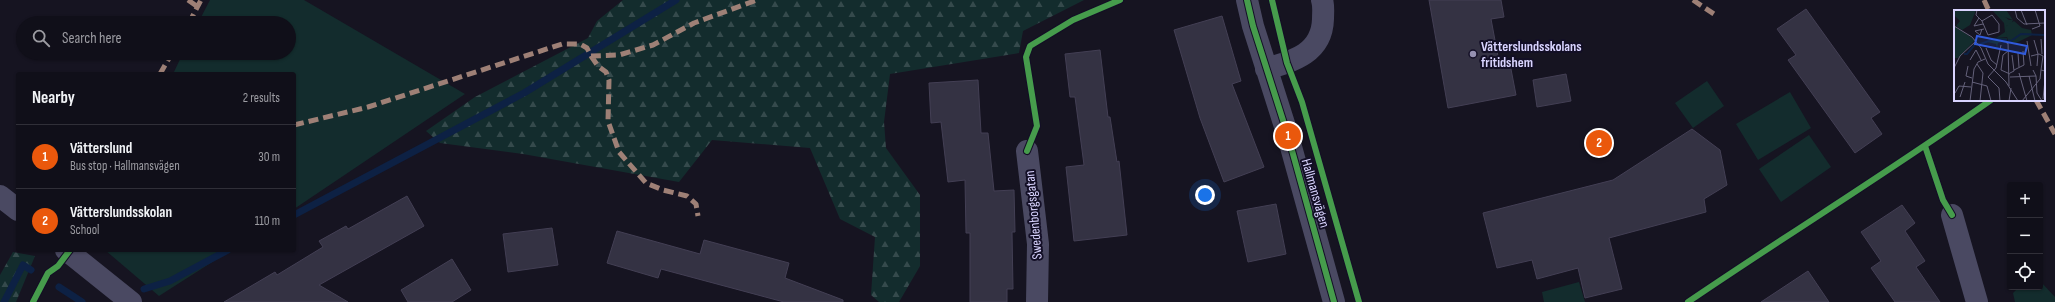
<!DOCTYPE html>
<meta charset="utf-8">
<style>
:root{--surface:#100f19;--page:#1e1d26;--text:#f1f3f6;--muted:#9c9ca2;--line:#302f38;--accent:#ea580c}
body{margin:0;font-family:"Sofia Sans Condensed",sans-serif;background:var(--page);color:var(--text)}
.controls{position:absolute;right:12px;bottom:12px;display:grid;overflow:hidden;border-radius:4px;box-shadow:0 1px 3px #0004}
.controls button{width:36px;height:36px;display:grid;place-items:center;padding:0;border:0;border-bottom:1px solid var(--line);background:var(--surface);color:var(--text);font:20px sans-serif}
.you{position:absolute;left:1205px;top:195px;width:14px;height:14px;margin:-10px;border:3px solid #fff;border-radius:50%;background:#1a73e8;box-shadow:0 0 0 6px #1a73e833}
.badge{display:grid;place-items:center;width:26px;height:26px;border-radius:50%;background:var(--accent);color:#fff;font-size:13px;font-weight:700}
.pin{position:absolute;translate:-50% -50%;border:2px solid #fff;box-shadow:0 1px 4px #0006}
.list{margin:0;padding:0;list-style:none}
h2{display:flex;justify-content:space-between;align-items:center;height:52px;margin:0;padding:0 16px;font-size:17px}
h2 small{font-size:13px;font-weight:400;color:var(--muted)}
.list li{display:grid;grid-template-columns:26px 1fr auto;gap:12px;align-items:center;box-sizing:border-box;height:64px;padding:0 16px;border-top:1px solid var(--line)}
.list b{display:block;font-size:15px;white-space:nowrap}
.list p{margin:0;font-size:13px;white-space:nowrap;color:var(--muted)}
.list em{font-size:13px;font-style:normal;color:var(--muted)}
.icon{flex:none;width:22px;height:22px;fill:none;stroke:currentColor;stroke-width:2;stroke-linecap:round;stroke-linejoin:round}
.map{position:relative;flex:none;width:2055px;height:302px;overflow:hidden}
.search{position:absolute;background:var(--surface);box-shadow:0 1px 3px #0004;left:16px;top:16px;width:280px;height:44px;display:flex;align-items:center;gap:10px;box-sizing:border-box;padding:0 14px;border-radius:22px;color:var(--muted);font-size:15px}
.panel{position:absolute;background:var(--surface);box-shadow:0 1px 3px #0004;left:16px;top:72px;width:280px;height:180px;border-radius:4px}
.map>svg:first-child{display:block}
.green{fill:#132c2d}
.forest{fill:url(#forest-firs)}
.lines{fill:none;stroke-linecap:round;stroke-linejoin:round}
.stream{stroke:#0d2144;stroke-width:7}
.building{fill:#343243;stroke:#433f54}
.minor{stroke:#4a4962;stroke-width:22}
.tertiary{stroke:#4a4962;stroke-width:22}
.quiet{stroke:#9e8076;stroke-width:5;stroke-dasharray:10 5;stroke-linecap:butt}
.cycleway-casing{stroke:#130f26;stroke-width:8}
.cycleway{stroke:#469c4c;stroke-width:6}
.poi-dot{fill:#9591b1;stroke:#130f26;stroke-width:1.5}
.labels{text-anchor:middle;stroke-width:4;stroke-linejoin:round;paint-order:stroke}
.poi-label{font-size:14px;font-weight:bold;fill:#d9d4ff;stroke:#130f26;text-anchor:start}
.street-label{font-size:14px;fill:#d9d4ff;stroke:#130f26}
.inset-river{fill:none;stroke:#0d2144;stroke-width:2}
.inset-road{fill:none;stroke:#64617a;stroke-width:1}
.view{fill:#305bdc;fill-opacity:0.15;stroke:#305bdc;stroke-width:2}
.inset-edge{fill:none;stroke:#d9d4ff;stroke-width:2}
</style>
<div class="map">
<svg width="2055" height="302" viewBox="0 0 2055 302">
<defs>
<pattern id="forest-firs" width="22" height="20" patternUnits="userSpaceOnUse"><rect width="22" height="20" fill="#132c2d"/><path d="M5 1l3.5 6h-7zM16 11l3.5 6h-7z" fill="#354a4c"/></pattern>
</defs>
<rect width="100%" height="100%" fill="#161421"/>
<path class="green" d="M210 0H304L465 94 294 209V74H173L183 53H289V23H198Z
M1707 81 1724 106 1693 128 1675 103Z
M1790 92 1811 128 1758 160 1736 124Z
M1809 135 1831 167 1781 202 1759 169Z
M105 250H231L159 296Z
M2040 281 2055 297V302H2015L2013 293 2019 287H2040Z
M1579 282 1585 302H1544L1542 292Z"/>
<path class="forest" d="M623 0H1084L1023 31 1019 53 890 74 884 122 886 148 920 195V266L899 302H879L871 295 875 237 840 219 810 148 712 140 679 182 523 154 440 143 426 131 475 97 588 38 597 21Z
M13 252 35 256 16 302H0V275Z"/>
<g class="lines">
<path class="stream" d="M294 215 524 93 676 0
M59 287 82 302
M144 289 170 281 228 250
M4 302 23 265 31 270"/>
</g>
<path class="building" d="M1429 0H1501L1504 17 1491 19 1500 67 1510 64 1516 95 1448 108Z
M1806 9 1880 112 1871 118 1882 134 1855 153 1788 60 1796 55 1777 29Z
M1222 16 1241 81 1232 84 1264 167 1224 182 1200 118 1174 30Z
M1100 50 1108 117H1110L1117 162 1119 161 1127 235 1074 241 1066 167 1084 165 1075 97H1070L1065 54Z
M1566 74 1571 101 1537 107 1533 80Z
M978 80 981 133H988L994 191 1014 190 1015 232H1012L1013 289H1007V302H970V233H966L965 180 948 182 941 122 931 123 929 83Z
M1692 129 1720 150 1727 185 1704 199 1706 212 1609 238 1622 289 1585 298 1578 268 1537 279 1532 260 1497 268 1483 213 1613 180Z
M407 196 424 226 319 285 348 302H224L275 272 277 275 323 247 319 241 346 226 348 229Z
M1276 204 1286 254 1248 262 1237 211Z
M1902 205 1915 223 1905 231 1925 261 1916 267 1940 302H1895L1871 268 1881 261 1861 232Z
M552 228 558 265 508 272 503 234Z
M617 231 700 254 704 240 789 263 785 278 843 300V302H784L661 269 658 278 607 263Z
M452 259 471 290 452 302H408L401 290Z
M1808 271 1829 302H1761Z"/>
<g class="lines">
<path class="minor" d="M1247 0 1253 26 1288 136 1334 302
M1266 69C1294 61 1322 53 1323 19 1323 12 1324 6 1322 0
M1027 151 1038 244 1037 302
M1952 215 1977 302"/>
<path class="tertiary" d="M0 196 18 210
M66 250 131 302"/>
<path class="quiet" d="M188 0 198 7
M1693 0 1717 16
M1984 0 1989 11
M189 23 201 0
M591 56 598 66 606 72 609 80 608 121 619 152 646 183 663 190 687 196 696 204 698 216
M160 74 172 53
M2036 100 2055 134
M294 125 368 107 562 44H580L587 48 591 56 619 55 653 45 694 23 757 0"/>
<defs>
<path id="cycleway" d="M1247 0 1253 26 1288 136 1334 302
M1272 0 1287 63 1302 102 1359 302
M1925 146 1943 200 1952 215
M1027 151 1037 126 1026 57 1030 46 1073 20 1120 0
M33 302 48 273 58 266 70 250
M1688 302C1788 234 1892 170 1991 100"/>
</defs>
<use href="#cycleway" class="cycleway-casing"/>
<use href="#cycleway" class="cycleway"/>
</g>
<circle class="poi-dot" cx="1473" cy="54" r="4"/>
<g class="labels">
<g class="poi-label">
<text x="1481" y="51">Vätterslundsskolans<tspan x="1481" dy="16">fritidshem</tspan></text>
</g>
<g class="street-label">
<text transform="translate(1316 193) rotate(74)" y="5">Hallmansvägen</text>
<text transform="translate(1033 215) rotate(-95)" y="5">Swedenborgsgatan</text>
</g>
</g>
<g transform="translate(1954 10)">
<rect width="91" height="91" fill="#161421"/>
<path d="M38 0H42L45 4 49 5 55 10H59L57 15 52 16 54 27 42 28 51 22 50 13Z" fill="#132c2d"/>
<path d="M0 0H22L16 15 8 20 2 16 6 11 0 5ZM42 0H52L59 10 45 5ZM60 11 68 18 77 20 78 25 62 33 54 31 51 17ZM0 16 21 30 4 48H0ZM42 28H53V31L44 33 43 38 42 34 33 32Z" fill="#132c2d"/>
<path class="inset-river" d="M54 30 57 31 67 24 90 25M26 34 41 29 53 30M10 44H13L22 33"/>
<path class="inset-road" d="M23 0 22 5 28 11 34 25 45 22V14L38 5 28 11M61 0 63 8 70 14 91 13M67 0 73 15M25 8 20 16 29 14M0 16 18 27 27 38 34 54 52 72 64 91M28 19 26 25 21 21 30 19M78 19 86 16 81 0M87 29 88 44M80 30 84 44 83 56M73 31 77 56M53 34 54 32 55 76M32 38 37 50 43 55M54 41 49 45 47 60 56 64M64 43 65 57M77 46 85 44 89 46 87 60M16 50 22 40 27 50M23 54 29 63 26 91M14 56 12 66 18 68M0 58 6 46 22 31M60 60 70 55 69 41M79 60 82 66 83 83 88 91M56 63 60 61 58 45M65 63 73 91M75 66 81 91M56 67 82 66M18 72 33 76 37 91M1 83 5 76 17 77M6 87 11 72M89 89 91 70M16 91 20 59 24 52 31 49M46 91 45 78 34 67 42 58 47 35M55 91 57 78M68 91 86 69 87 60 91 61"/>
<path class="view" d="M23 26 73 36 71 44 21 34Z"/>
<rect width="91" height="91" class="inset-edge"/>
</g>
</svg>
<div class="controls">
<button>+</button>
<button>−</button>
<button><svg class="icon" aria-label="locate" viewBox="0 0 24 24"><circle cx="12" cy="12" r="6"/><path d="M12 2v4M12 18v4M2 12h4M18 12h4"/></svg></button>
</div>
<div class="you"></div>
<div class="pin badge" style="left:1288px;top:136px">1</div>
<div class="pin badge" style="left:1599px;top:143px">2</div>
<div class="search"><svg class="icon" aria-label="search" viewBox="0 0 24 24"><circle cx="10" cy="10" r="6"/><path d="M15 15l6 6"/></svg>Search here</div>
<section class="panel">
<h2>Nearby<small>2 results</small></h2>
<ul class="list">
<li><span class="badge">1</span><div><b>Vätterslund</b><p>Bus stop · Hallmansvägen</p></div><em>30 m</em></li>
<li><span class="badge">2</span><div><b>Vätterslundsskolan</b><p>School</p></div><em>110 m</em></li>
</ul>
</section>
</div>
